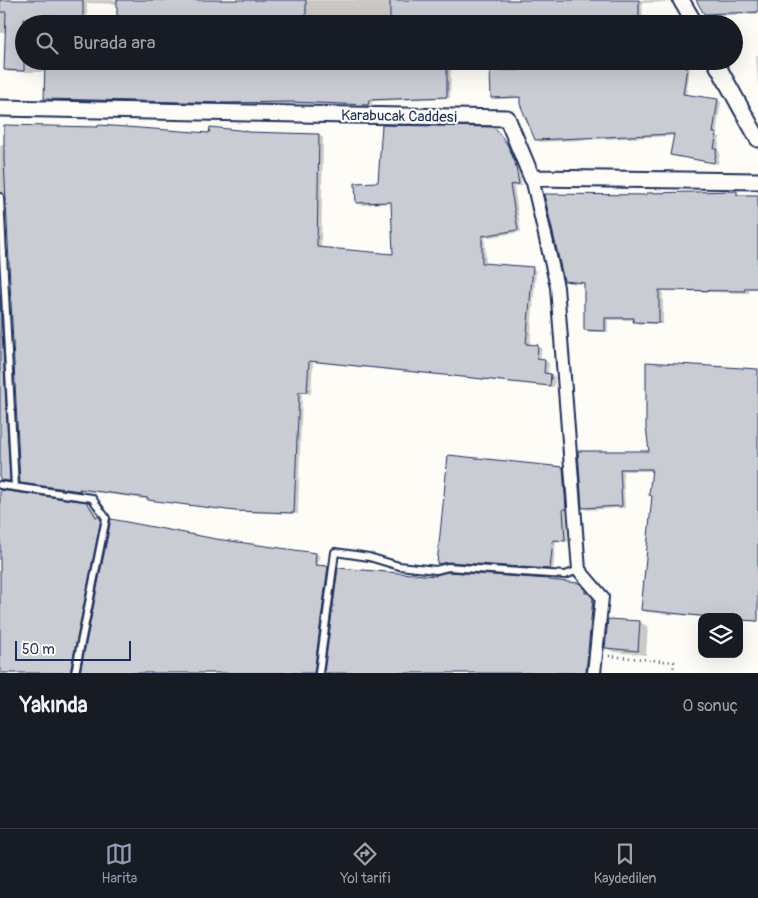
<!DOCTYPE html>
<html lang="tr">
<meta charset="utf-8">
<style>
:root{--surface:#171b24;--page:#20242c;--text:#f1f3f6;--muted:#9ea1a6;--line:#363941;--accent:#919bb2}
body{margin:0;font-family:Pangolin,sans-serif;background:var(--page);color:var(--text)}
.controls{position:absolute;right:15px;bottom:15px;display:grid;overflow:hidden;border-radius:10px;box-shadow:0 5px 20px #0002}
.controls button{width:45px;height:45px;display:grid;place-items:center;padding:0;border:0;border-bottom:1px solid var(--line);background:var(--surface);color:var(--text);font:25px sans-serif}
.scale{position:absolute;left:15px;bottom:12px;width:116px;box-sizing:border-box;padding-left:5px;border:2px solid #1b2f5e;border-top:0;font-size:14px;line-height:18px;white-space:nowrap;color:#1b2f5e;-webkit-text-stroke:4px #fdfcf7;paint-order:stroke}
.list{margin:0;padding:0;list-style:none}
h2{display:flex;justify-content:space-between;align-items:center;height:65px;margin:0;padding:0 20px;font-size:21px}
h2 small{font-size:16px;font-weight:400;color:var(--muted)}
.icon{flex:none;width:28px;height:28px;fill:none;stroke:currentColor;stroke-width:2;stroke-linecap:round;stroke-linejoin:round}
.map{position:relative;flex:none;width:758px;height:673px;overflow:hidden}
.search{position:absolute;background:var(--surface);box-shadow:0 5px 20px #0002;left:15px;right:15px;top:15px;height:55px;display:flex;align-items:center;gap:12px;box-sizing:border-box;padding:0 18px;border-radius:28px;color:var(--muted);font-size:19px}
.sheet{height:155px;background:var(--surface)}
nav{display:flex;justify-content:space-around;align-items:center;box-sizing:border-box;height:70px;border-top:1px solid var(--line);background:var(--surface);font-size:14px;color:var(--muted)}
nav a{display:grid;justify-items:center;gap:2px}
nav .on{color:var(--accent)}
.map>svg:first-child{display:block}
.shadow{fill:#0003}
.building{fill:#c9ccd3;stroke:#1b2f5e}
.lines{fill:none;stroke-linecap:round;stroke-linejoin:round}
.service-casing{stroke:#1b2f5e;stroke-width:10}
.minor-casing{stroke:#1b2f5e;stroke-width:16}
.tertiary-casing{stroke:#1b2f5e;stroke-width:19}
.path{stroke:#1b2f5e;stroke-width:2.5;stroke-dasharray:1 4;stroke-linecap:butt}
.service{stroke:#fdfcf7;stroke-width:6}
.minor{stroke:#fdfcf7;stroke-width:12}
.tertiary{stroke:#fdfcf7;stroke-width:15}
.labels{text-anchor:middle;stroke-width:4.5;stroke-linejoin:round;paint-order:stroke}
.street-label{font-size:15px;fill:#1b2f5e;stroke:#fdfcf7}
</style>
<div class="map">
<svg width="758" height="673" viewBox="0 0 758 673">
<rect width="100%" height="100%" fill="#fdfcf7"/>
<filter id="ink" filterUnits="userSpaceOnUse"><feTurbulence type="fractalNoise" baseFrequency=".02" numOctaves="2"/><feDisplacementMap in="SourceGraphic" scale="10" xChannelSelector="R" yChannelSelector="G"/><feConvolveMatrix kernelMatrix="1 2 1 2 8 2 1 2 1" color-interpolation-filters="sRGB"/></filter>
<g filter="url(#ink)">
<path class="shadow" d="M0 0H670L671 2 642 3 643 24H118V4L87 3V24H24V61H451L450 98 372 101V106L296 104H231L49 101 45 99 46 72H9L6 70 7 33H0Z
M697 0H758V14L709 16 705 13Z
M756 55H758V87Z
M491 61H691L686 96 718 100 721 102 716 135 720 137 718 151 720 152 718 164 675 156 671 154 675 136 540 142 536 139 521 98 496 99 492 97Z
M494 128 498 131 511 147 519 165 522 186H514L521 232 485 238 486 264 532 268 536 271 530 345 538 346 542 348 540 360 545 361 549 363 548 374 555 377 554 387 313 362 311 394 302 393 298 514 240 512 153 501 150 500 81 490 83 493 25 484 21 482 6 196 5 194 1 195 0 197V145L210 135 247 132 249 133 319 135 323 138 321 249 394 256 393 203 362 205 358 203 379 183Z
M736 192 740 195V196L758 197V289H749V293L663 291V324H639L635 322V320H608V332H589L585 330 586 284 569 283 565 280 648 197Z
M0 227 13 483 3 482 0 484Z
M758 370V622L739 620V617H702L646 612 642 609 653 496V471H623L625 508 587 510 584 508 580 452H650Z
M450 456 562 468 566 470 569 510 566 511 568 542 556 541 553 570 453 563 442 566 439 564Z
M0 491 87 504 91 506 99 518 103 521 74 673H0Z
M215 540 316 554 320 556 318 566 328 568 332 570 317 673H81Z
M437 577 579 584 583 586 588 592V594L596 601 589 673H333Z
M640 622 648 627 646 655 614 652 606 648Z"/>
<path class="building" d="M0 0H83V18L24 19V71L4 70 6 12H0Z
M117 0H306V24L139 23V18H117Z
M390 0H639V24H390Z
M696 0H758V12L704 14Z
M45 61H447V97L369 100 368 105 291 102 226 103 44 99Z
M523 61H688L683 94 718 99 713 133H717L714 149H717L714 163 670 155 674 134 535 140 520 104V97L491 98 490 70H520V68H523Z
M4 125 98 127V125L209 133 210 127 247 131V132L319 134 317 247 393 254 391 202 356 203 355 183 378 182 382 125 494 127 507 144 515 162 519 184 510 185 518 230 482 236V263L533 267 526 344 538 345 537 359 545 360 544 373 551 374 550 386 309 361 307 392H299L294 513 235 511 148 500V498L79 489 81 491 20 483 4 161Z
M737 191V195H758V288H745V291L659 290V323L633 322 634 318H605V331L584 330V283L564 281 544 194 647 195V193Z
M0 294 10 481 0 480Z
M646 362 758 369V621L739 620V617H710L641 610 652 496 649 495 652 469H620L622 506 582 508 578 451H649L646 427Z
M448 455 563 467 566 509H563L565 541 553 540 550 569 448 562 437 564Z
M0 490 87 502 96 517H99L101 519 70 673H0Z
M111 519 216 539 316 553 315 565 328 566 314 673H80Z
M338 568 436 576V575L448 572 549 579V580L579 583 585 589V593H588L593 598 586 673H324Z
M608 619 640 621 638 651 605 648Z"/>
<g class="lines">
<defs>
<path id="service" d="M0 197 15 487
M0 485 92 498 106 518 75 673
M319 673 335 552 369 557 399 566 436 570 448 567 565 575 579 570"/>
<path id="minor" d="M532 178 557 287 579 570 602 597 594 673"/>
<path id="tertiary" d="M681 0 695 24
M715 61 758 139
M0 108 507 118 532 178 758 181"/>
</defs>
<use href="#service" class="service-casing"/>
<use href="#minor" class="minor-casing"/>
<use href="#tertiary" class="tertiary-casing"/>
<path class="path" d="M609 656 674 662 673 673"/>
<use href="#service" class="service"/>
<use href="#minor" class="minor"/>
<use href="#tertiary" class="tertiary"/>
</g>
</g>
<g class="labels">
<g class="street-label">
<text transform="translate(399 116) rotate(1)" y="5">Karabucak Caddesi</text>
</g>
</g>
</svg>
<div class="controls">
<button><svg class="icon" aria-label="layers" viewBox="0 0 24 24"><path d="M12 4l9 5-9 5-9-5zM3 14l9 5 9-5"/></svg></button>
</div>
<div class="scale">50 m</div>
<div class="search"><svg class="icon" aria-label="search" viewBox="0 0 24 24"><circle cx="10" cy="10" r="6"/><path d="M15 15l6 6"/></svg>Burada ara</div>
</div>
<section class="sheet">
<h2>Yakında<small>0 sonuç</small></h2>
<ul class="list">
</ul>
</section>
<nav>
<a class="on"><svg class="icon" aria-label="map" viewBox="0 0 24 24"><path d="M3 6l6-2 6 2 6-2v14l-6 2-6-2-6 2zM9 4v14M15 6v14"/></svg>Harita</a>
<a><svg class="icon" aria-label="directions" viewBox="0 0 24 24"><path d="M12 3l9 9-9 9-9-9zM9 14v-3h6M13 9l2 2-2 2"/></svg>Yol tarifi</a>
<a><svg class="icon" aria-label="saved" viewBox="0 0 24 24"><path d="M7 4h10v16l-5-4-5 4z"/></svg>Kaydedilen</a>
</nav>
